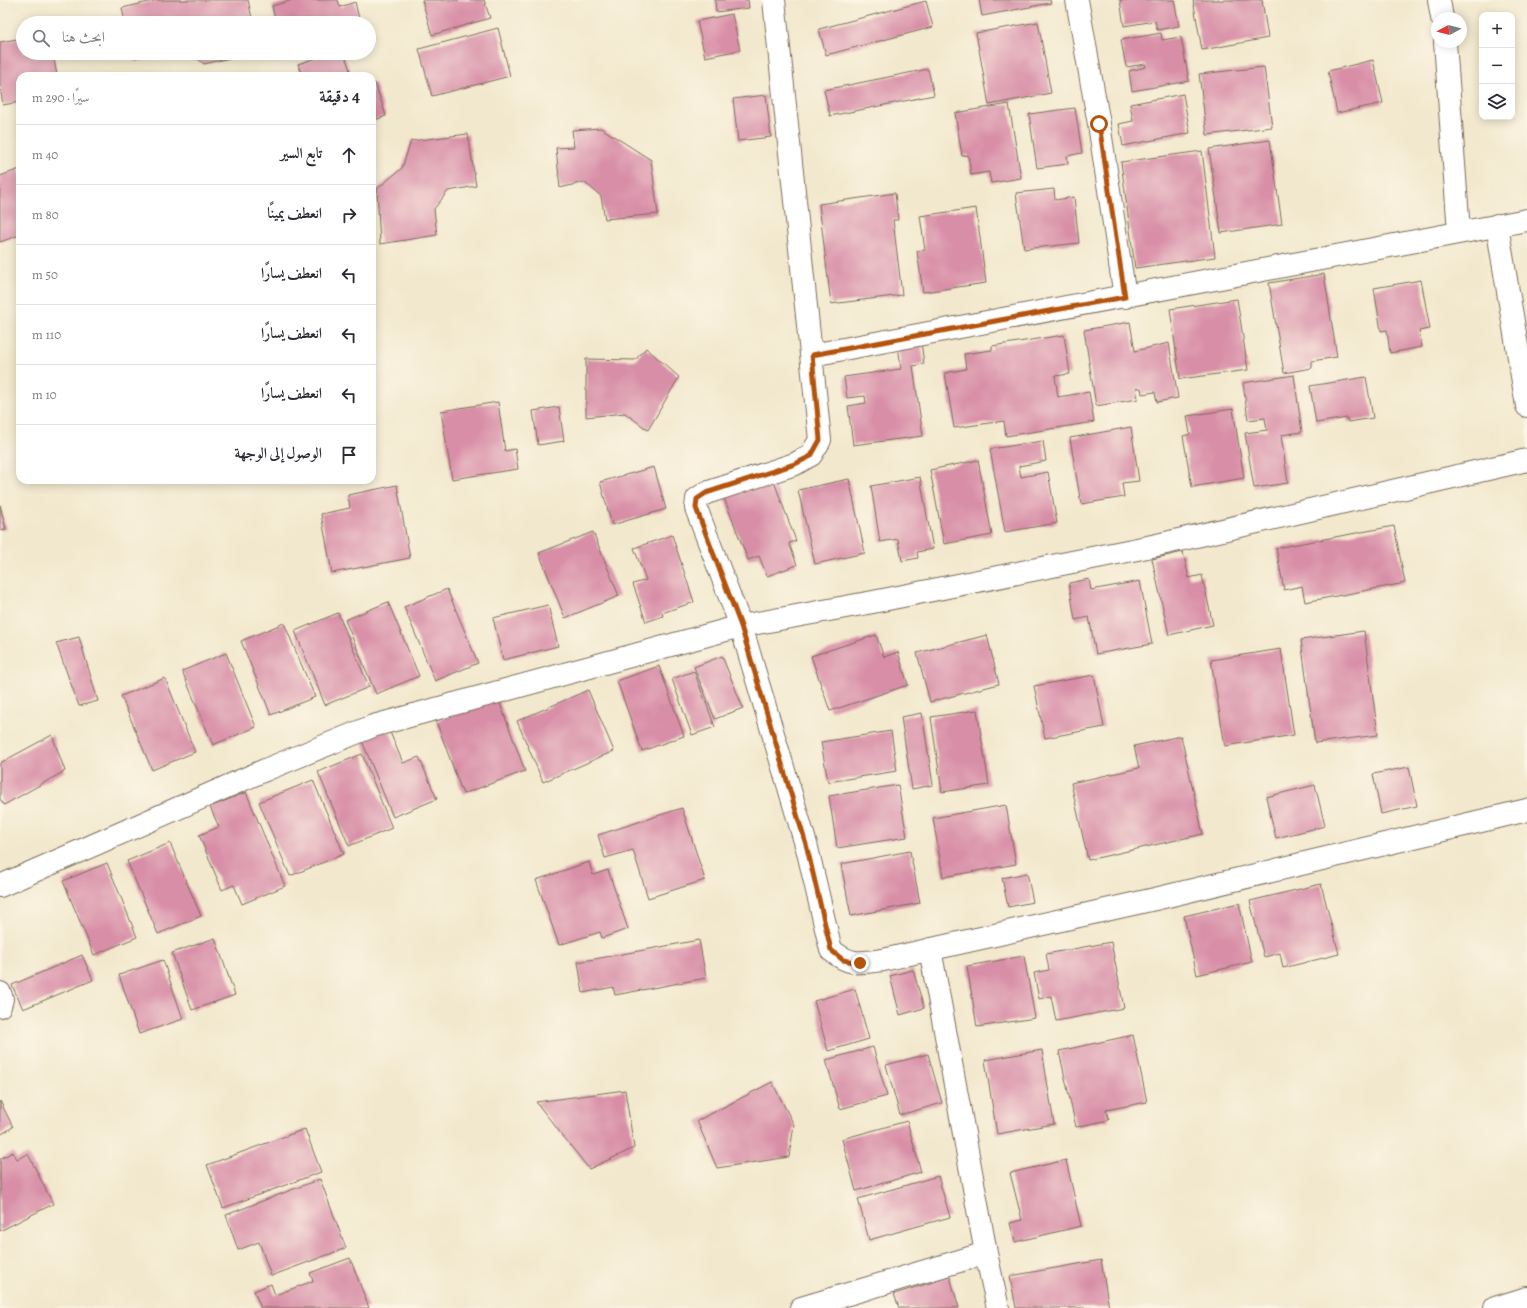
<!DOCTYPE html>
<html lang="ar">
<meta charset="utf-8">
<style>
:root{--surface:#fff;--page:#f2f2f3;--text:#2b2b33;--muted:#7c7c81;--line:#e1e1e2}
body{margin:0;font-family:Alegreya,Amiri,serif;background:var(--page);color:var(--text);direction:rtl}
.controls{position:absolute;right:12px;top:12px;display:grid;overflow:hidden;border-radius:8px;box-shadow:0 2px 10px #0003}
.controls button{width:36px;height:36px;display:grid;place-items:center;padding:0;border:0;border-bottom:1px solid var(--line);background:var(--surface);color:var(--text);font:20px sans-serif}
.compass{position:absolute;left:1431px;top:12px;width:36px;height:36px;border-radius:50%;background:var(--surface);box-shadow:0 2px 10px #0003;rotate:263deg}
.stop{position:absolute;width:12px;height:12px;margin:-9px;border:3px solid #b45309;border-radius:50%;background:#fff}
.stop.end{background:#b45309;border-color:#fff;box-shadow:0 1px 4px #0008}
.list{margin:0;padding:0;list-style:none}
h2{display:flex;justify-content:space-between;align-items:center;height:52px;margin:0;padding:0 16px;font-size:17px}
h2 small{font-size:13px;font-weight:400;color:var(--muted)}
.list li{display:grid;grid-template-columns:26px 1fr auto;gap:12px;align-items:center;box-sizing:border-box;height:60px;padding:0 16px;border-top:1px solid var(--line)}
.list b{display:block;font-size:15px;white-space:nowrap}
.list em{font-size:13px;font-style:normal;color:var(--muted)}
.icon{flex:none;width:22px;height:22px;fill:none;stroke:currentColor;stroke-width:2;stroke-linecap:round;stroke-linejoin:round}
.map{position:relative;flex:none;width:1527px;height:1308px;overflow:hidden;direction:ltr}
.search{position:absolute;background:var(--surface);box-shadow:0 2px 10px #0003;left:16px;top:16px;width:360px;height:44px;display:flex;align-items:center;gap:10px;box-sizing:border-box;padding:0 14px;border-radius:22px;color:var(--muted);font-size:15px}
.panel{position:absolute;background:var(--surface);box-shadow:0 2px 10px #0003;left:16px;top:72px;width:360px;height:412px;border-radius:12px;direction:rtl}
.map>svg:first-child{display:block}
.building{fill:#d88ea7}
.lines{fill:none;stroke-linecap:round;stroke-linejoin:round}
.minor-casing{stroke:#7b6c5b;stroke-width:24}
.minor{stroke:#fff;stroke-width:22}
.route{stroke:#b45309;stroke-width:5}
</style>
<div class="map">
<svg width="1527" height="1308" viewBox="0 0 1527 1308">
<rect width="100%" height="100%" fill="#fcf5e5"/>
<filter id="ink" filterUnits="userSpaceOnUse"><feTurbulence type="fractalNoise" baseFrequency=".025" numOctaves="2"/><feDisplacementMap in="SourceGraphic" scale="8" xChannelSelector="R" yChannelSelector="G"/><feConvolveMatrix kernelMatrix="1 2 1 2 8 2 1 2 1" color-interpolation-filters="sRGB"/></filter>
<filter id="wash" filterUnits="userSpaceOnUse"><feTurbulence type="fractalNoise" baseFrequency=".012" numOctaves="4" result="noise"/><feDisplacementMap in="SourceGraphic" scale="16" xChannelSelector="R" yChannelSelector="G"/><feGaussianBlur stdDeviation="0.9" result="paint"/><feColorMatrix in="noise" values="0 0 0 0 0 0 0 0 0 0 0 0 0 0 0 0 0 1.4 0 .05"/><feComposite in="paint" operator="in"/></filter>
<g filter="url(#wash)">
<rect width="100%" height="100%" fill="#f2e8cd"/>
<g id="blocks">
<path class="building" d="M157 0H248L253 23H125L122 8Z
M292 0H338L340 7 355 2 360 23H276L272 6Z
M422 0H484L490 18 432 35Z
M715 0H748L749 8 716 12Z
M979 0H1050L1051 3 982 16Z
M1120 0H1174L1179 26 1157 30 1155 21 1124 26Z
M1193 0H1262L1268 38 1202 50Z
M926 1 933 27 826 55 819 29Z
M732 14 740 50 705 57 697 21Z
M1038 22 1051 93 989 105 976 33Z
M498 28 510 76 432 96 419 49Z
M1161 33 1162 40 1181 37 1189 81 1132 91 1129 71 1146 67 1145 64 1126 67 1121 40Z
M23 38V53H53L57 76H20V102L3 105 0 87V42Z
M132 53H154V54L134 58Z
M190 53H248V54L204 64Z
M331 53H344L352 76H302L298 64Z
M1373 60 1383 103 1337 113 1328 71Z
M1264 67 1272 127 1207 135 1199 74Z
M928 69 934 95 830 116 824 90Z
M375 83 386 116 372 121V84Z
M1183 94 1190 133 1123 146 1119 124 1133 121 1130 104Z
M766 95 771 137 738 141 733 99Z
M1009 104 1021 178 991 183 989 172 971 175 968 155 962 156 955 113Z
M1075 108 1082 153 1067 156 1068 164 1037 168 1029 114Z
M601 128 651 160 658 214 605 219 601 196 584 182 560 188 556 148 574 147 572 130Z
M468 134 476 186 448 191 434 209 437 235 380 244 377 189 402 168 411 141Z
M1270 140 1282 224 1221 233 1209 149Z
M1202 151 1215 257 1135 268 1121 162Z
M20 169V235L0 242V176Z
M1054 189 1055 200 1074 197 1079 243 1024 249 1016 193Z
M895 193 898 220H893L902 295 831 304 819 204Z
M976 208 986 283 923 292 917 251 925 250 920 216Z
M1324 274 1337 357 1312 361V368L1284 373 1269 283Z
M1421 280 1430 329 1419 331 1422 347 1390 353 1387 330 1381 331 1374 288Z
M1237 299 1248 370 1180 379 1170 309Z
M1130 322 1135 351 1169 343 1178 398 1157 402 1155 392 1142 394 1141 388H1136L1138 399 1096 406 1084 330Z
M1064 335 1070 374 1055 376 1058 397 1089 392 1094 422 1006 436 1004 421 954 428 945 373 966 369 964 354 992 350V346Z
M921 342 924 364 913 366 923 436 853 445 848 406 866 403 865 396 847 398 844 377 901 369 898 345Z
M646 348 679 377 648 430 625 413 586 417V359L635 360Z
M1294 375 1302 432 1281 435 1288 483 1254 488 1245 433 1267 430 1265 418 1248 420 1243 383Z
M1366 377 1373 418 1348 422 1347 418 1316 423 1310 386Z
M498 402 505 451 515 449 518 469 452 479 441 411Z
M559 407 564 441 538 445 533 411Z
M1233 409 1244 478 1192 487 1183 436 1190 434 1187 416Z
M1131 427 1139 481 1122 483 1124 497 1081 504 1070 438Z
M1043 441 1046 461 1019 466 1021 477 1048 472 1057 523 1005 532 990 449Z
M978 460 992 535 944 544 930 470Z
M654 467 666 509 612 525 600 482Z
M920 477 933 549 917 552 918 558 902 561 898 539 880 542 871 486Z
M773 479 796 541 789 543 797 565 767 576 759 556 748 560 724 498Z
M849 479 865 553 815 564 798 490Z
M397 485 410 558 332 573 321 514 350 508 348 495Z
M0 505 6 529 0 530Z
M1394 526 1405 583 1305 602 1302 586 1284 590 1276 548Z
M593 532 619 596 565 618 539 553Z
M672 535 694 602 662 613 663 616 646 622 633 584 646 580 634 548Z
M1183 552 1189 578 1202 575 1213 625 1169 635 1152 559Z
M1089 579 1091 590 1140 581 1152 644 1096 654 1089 617 1075 620 1069 583Z
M447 589 478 663 435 681 404 607Z
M388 602 419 676 376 694 345 620Z
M548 605 558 646 503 660 493 618Z
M338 613 369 687 325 705 295 631Z
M284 623 315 697 271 715 241 641Z
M1364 631 1378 735 1315 743 1301 640Z
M876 635 884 657 898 652 908 685 830 711 811 656Z
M987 635 999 684 930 702 917 653Z
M79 637 98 701 79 706 56 643Z
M1281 649 1294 735 1225 746 1211 660Z
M226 653 256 727 213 745 182 671Z
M722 656 743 708 715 719 694 667Z
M659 666 684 736 642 751 617 681Z
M694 671 715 727 692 735 672 679Z
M1094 675 1104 727 1045 738 1034 686Z
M165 678 195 752 152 770 121 696Z
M588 690 614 751 543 782 517 721Z
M498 698 525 771 463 794 436 721Z
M977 710 989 785 942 792 931 717Z
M922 713 933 785 912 789 901 717Z
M387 725 403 763 419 757 437 799 393 817 360 736Z
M891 731 897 771 828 782 821 742Z
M52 735 65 771 4 805 0 799V763Z
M1181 736 1203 834 1088 860 1071 783 1139 768 1134 746Z
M362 754 392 828 349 846 318 772Z
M1409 767 1417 806 1381 814 1373 774Z
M313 780 344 854 290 876 259 802Z
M898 785 907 837 837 848 829 796Z
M1315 785 1325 826 1276 838 1266 797Z
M246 792 285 886 242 904 234 885 222 890 199 835 219 827 210 807Z
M1006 805 1016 864 943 877 933 818Z
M682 808 705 880 648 898 633 850 605 858 598 835Z
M170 843 201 916 158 934 127 861Z
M910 851 920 903 851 916 841 864Z
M589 862 593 875 608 870 628 929 602 938 600 932 559 945 536 880Z
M107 863 137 937 94 955 63 881Z
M1027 873 1033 902 1008 907 1002 878Z
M1321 884 1339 954 1283 968 1280 953 1264 957 1250 901Z
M1239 903 1252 962 1197 975 1184 916Z
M215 938 235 995 192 1010 172 953Z
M699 940 706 978 615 995 613 987 583 993 578 962Z
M1111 942 1124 1008 1056 1021 1051 996 1039 999 1034 973 1049 970 1046 954Z
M82 955 93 980 23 1009 12 985Z
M1024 956 1035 1018 977 1027 967 966Z
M163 960 183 1019 139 1034 119 975Z
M913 970 924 1008 900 1015 890 976Z
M855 989 869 1039 828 1051 814 1001Z
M1133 1035 1147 1102 1106 1110 1109 1120 1076 1127 1059 1051Z
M873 1047 887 1096 840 1109 826 1060Z
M1042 1050 1054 1124 997 1134 985 1060Z
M928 1054 942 1103 900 1115 886 1065Z
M772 1082 794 1125 789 1157 717 1168 697 1121Z
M625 1090 634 1148 589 1169 536 1102Z
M0 1101 13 1127 0 1135Z
M907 1121 921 1172 856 1191 842 1139Z
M305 1129 321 1172 223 1208 207 1165Z
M13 1152 17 1159 28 1154 53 1204 0 1231V1159Z
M1066 1160 1081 1226 1015 1242 1010 1223 1022 1220 1010 1173Z
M938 1176 950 1217 869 1240 858 1199Z
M320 1179 346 1248 271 1276 259 1242 238 1250 226 1215Z
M350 1258 369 1308H261L254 1291 271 1284 275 1295 313 1281 310 1273Z
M1101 1260 1109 1308H1016L1010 1276Z
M950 1277 959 1308H899L894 1294Z"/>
</g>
</g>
<g filter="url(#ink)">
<use href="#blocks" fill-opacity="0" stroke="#7b6c5b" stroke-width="1"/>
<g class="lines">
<defs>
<path id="minor" d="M774 0 820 440 811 455 795 464 706 493 697 499 696 508 741 626 807 848 831 950C850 966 860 963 883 960L1155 899 1527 810
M1077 0 1099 124 1125 297
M1439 0 1442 18
M1445 42 1459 232
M1497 225 1527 406
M812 355 1527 220
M0 886 265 770 373 726 741 626 873 602 1157 545 1527 460
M930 949 986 1253 998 1308
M0 993 2 999 0 1006
M801 1308 986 1253
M1495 1308 1527 1298"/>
</defs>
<use href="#minor" class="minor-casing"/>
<use href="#minor" class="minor"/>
</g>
</g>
<g class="lines" filter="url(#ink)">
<path class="route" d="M860 963 843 960 831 950 807 848 741 626 696 508 697 499 706 493 795 464 811 456 820 440 812 355 1125 297 1099 124"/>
</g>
</svg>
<div class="controls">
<button>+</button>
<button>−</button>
<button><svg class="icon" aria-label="layers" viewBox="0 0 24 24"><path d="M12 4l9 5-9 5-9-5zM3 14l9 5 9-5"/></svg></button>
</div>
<svg class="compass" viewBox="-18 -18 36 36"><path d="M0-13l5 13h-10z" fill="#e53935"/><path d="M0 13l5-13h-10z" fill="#7c7c81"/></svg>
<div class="stop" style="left:1099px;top:124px"></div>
<div class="stop end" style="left:860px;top:963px"></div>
<div class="search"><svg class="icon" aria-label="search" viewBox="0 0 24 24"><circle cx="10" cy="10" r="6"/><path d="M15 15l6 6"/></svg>ابحث هنا</div>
<section class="panel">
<h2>4 دقيقة<small>سيرًا · 290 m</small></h2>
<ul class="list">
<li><svg class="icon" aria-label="ahead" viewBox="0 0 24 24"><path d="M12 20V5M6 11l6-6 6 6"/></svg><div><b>تابع السير</b></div><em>40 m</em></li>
<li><svg class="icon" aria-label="right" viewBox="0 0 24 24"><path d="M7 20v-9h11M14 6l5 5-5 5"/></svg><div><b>انعطف يمينًا</b></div><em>80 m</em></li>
<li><svg class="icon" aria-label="left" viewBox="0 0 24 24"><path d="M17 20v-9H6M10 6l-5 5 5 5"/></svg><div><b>انعطف يسارًا</b></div><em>50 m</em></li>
<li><svg class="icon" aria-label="left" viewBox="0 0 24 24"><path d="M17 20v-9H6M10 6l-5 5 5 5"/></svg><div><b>انعطف يسارًا</b></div><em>110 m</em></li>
<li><svg class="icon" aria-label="left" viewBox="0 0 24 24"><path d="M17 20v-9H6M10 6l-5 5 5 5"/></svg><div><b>انعطف يسارًا</b></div><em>10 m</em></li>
<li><svg class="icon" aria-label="arrive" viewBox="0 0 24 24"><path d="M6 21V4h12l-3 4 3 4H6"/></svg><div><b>الوصول إلى الوجهة</b></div></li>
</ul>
</section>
</div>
